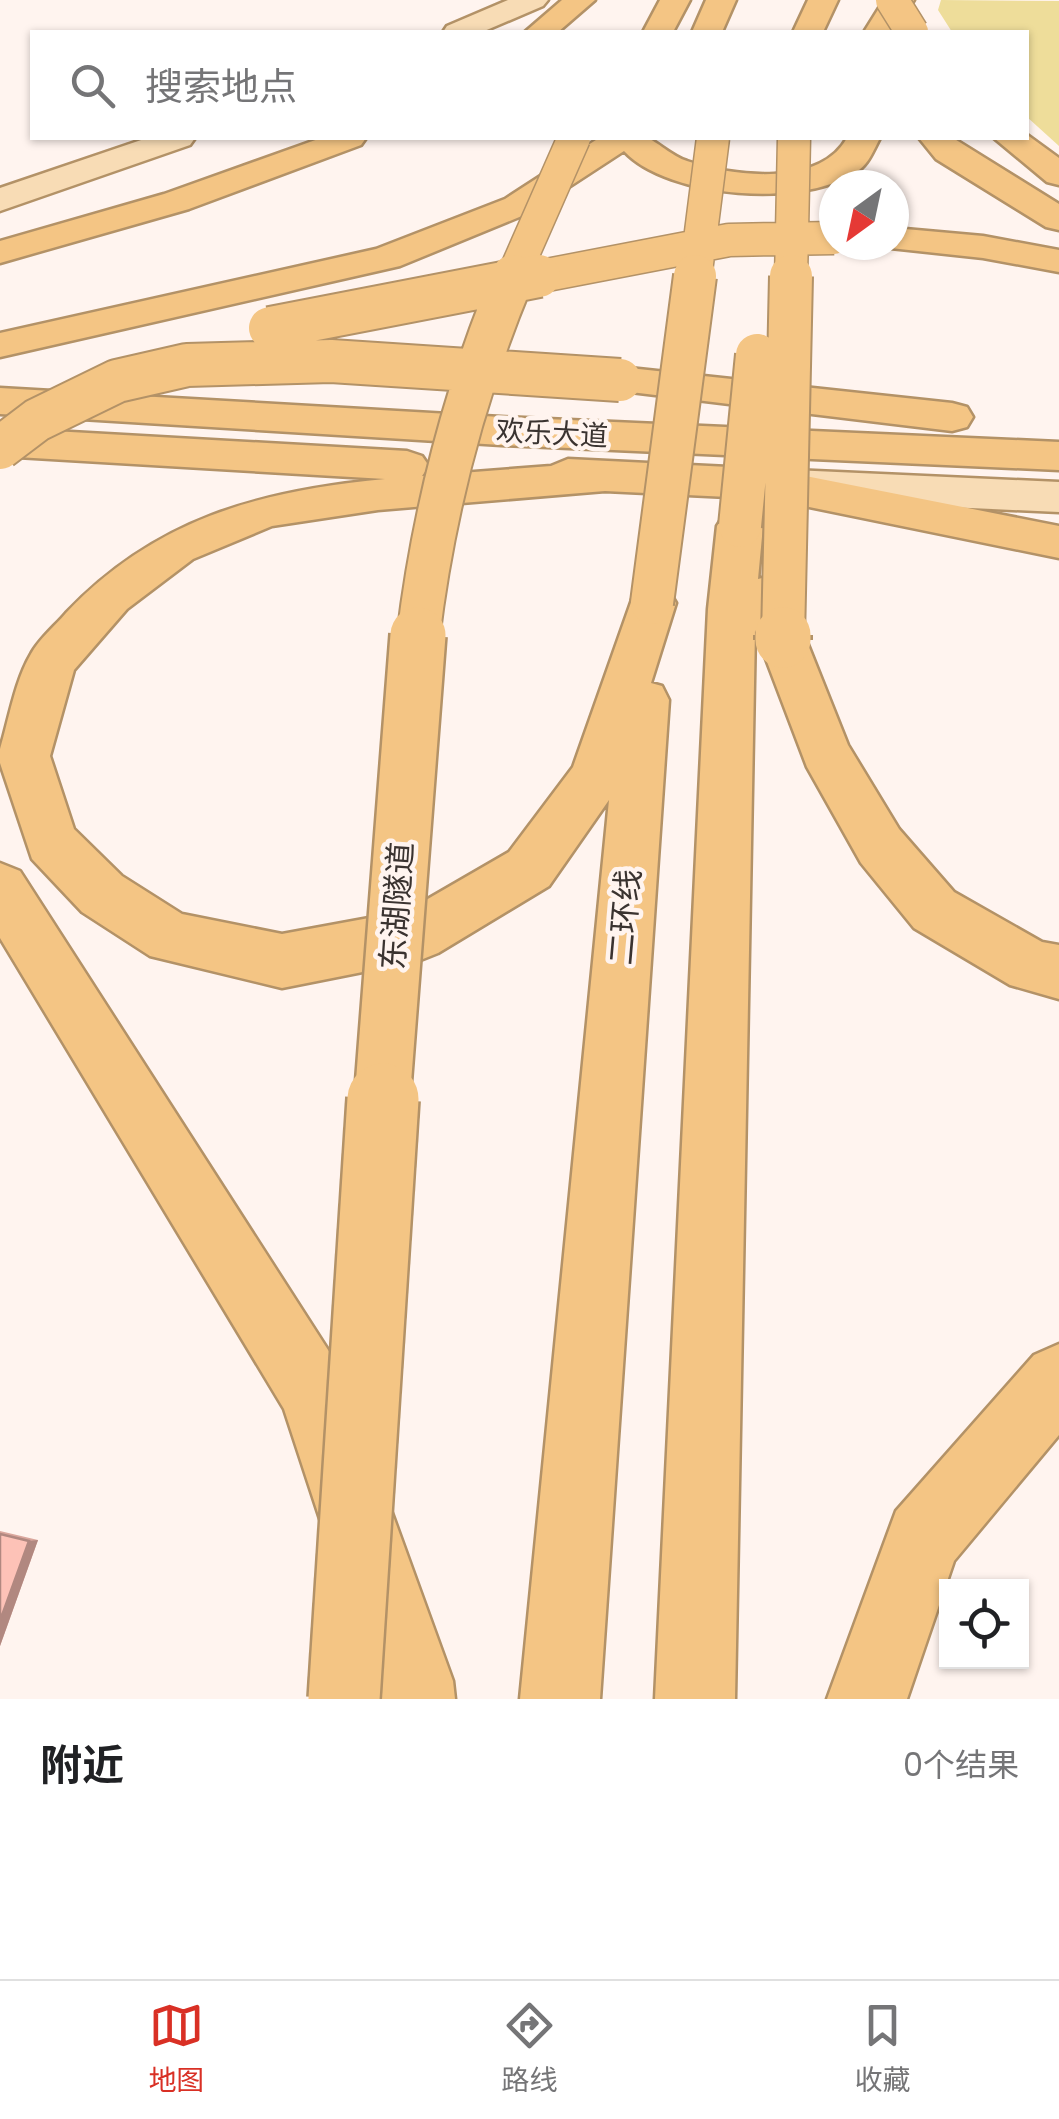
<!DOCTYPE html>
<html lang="zh">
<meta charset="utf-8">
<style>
:root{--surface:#fff;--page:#f2f2f2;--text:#202124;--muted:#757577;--line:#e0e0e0;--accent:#d93025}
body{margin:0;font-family:Poppins,"Noto Sans SC",sans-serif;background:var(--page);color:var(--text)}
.controls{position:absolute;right:30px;bottom:30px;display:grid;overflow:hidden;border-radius:0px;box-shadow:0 2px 8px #0004}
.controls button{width:90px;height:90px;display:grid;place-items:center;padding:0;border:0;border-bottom:2px solid var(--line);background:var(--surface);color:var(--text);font:50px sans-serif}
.compass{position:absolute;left:819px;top:170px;width:90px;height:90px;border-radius:50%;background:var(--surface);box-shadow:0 2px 8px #0004;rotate:213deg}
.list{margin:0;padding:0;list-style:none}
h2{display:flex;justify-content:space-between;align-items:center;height:130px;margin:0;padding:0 40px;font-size:42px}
h2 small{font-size:32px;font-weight:400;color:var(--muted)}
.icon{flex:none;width:55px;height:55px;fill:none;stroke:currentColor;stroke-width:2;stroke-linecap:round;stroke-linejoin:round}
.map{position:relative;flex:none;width:1059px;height:1699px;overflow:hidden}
.search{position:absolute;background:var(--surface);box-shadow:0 2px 8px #0004;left:30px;right:30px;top:30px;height:110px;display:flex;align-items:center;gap:25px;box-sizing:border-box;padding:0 35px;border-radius:0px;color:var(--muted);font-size:38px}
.sheet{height:280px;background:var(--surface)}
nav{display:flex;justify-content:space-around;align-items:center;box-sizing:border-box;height:140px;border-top:2px solid var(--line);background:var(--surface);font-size:28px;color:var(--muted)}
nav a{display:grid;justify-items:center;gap:5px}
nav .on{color:var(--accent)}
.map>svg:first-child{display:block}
.green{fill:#eedd9a}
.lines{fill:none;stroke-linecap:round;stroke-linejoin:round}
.major-casing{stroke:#b39267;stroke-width:5}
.highway-casing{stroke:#b39267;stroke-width:5}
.major{fill:#f8dcb5;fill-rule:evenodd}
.highway{fill:#f4c584;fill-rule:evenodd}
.highway-bridge-far3-casing{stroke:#b39267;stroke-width:35;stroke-linecap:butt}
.highway-bridge-far2-casing{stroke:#b39267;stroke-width:46;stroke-linecap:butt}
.highway-bridge-far1-casing{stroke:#b39267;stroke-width:60;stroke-linecap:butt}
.highway-bridge-casing{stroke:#b39267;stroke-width:76;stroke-linecap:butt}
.highway-bridge-far3{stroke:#f4c584;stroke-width:32}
.highway-bridge-far2{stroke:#f4c584;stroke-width:42}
.highway-bridge-far1{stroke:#f4c584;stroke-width:55}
.highway-bridge{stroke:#f4c584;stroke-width:71}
.wall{fill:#daa79d}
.shaded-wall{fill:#b18880}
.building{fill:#fdc2b7;stroke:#b18880;stroke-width:2.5}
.labels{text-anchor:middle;stroke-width:9;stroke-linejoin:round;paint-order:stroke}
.far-street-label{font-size:28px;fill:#3a3330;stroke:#fff4ef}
.street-label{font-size:32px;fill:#3a3330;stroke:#fff4ef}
</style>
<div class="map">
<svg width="1059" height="1699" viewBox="0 0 1059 1699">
<rect width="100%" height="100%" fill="#fff4ef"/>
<path class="green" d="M941 0 1059 1V146L1027 117 1026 32H952L938 10Z"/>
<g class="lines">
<defs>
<path id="major" d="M508 0H548L543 6 482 32H443L447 26Z
M147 138H195L190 145 0 211V188Z
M793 470 1059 482V512L793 500 777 496 771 485 777 474Z"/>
<path id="highway" d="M562 0H595L558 32H525Z
M660 0H690L673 32H643Z
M706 0H736L722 32H692Z
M808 0H838L823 32H793Z
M884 0H914L894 32H864Z
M1026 134 1059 158V185L1047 182 994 138H1026Z
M321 138H366L361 145 189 209 0 263V241L164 194Z
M599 138C613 138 633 134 647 138 655 140 673 157 687 161 733 177 820 187 847 138H880C874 149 869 163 859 170 807 209 667 198 624 151L529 213 400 266 0 357V333L376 249 505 199Z
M919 138H953L1059 204V230L1046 227 936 159Z
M894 228 983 236 1059 250V272L983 258 881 247 894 245Z
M620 367 952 403 967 407 973 417 967 427 952 431 606 389 600 380 606 371Z
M0 388 501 417 1059 442V470L501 445 0 414Z
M0 428 407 451 422 456 429 466 422 476 551 466 568 459 770 469 1059 526V558L770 499 605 491 378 510 272 526 193 559 127 609 74 670 50 756 74 829 122 876 182 914 282 934 407 911 509 852 573 767 635 591 652 585 669 591 676 603 651 683 662 686 669 700 600 1699H520L609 800 549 886 438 953 418 961 282 988 150 956 82 912 32 859 0 763V749C9 719 15 681 31 654 39 639 55 626 66 613 155 519 259 491 385 479L0 456Z
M740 510 756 515 763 526 758 579 766 577 783 582 848 745 899 829 954 892 1042 942 1059 945V999L1010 985 914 928 861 863 807 767 755 630 735 1699H655L708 609 717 526 724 515Z
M0 863 20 871 339 1367 453 1681 455 1699H375L373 1681 284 1409 0 938Z
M1059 1344V1435L954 1561 907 1699H827L896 1511 1034 1355Z"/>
</defs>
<use href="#major" class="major-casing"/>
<use href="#highway" class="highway-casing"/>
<use href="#major" class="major"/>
<use href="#highway" class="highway"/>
<defs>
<path id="highway-bridge-far3" d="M892 0 912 32
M512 279 574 138
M526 279 729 240 834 238
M695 279 713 138
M791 279 794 138"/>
<path id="highway-bridge-far2" d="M270 328 539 276
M0 448 37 420 117 381 187 365 331 361 620 380
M740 526 757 355
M652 603 695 276
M418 638C433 513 464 393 513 276
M783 638 791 276"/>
<path id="highway-bridge-far1" d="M783 640V635
M382 1101 418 635"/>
<path id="highway-bridge" d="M344 1699 383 1099"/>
</defs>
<use href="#highway-bridge-far3" class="highway-bridge-far3-casing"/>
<use href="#highway-bridge-far2" class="highway-bridge-far2-casing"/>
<use href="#highway-bridge-far1" class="highway-bridge-far1-casing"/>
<use href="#highway-bridge" class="highway-bridge-casing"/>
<use href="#highway-bridge-far3" class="highway-bridge-far3"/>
<use href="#highway-bridge-far2" class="highway-bridge-far2"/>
<use href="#highway-bridge-far1" class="highway-bridge-far1"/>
<use href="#highway-bridge" class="highway-bridge"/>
</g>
<path class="wall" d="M0 1531 38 1540 0 1646Z"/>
<path class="shaded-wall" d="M38 1540 0 1646V1621L29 1541Z"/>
<path class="building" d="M0 1534 29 1541 0 1621Z"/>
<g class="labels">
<g class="far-street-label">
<text transform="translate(552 433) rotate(3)" y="10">欢乐大道</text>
</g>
<g class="street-label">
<text transform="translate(397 906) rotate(-86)" y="11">东湖隧道</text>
<text transform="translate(625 917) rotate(-85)" y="11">二环线</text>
</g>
</g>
</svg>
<div class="controls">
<button><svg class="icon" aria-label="locate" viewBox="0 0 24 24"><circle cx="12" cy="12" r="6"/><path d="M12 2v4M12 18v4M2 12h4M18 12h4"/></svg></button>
</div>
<svg class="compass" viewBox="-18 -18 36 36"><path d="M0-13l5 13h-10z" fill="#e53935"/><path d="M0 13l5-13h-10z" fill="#757577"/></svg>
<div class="search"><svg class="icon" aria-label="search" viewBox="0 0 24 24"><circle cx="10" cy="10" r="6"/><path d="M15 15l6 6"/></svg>搜索地点</div>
</div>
<section class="sheet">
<h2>附近<small>0个结果</small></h2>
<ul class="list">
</ul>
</section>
<nav>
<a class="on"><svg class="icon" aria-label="map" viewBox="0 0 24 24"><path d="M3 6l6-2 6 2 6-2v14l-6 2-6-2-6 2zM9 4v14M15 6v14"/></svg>地图</a>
<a><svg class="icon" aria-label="directions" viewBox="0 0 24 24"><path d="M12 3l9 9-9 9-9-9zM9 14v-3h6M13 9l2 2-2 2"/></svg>路线</a>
<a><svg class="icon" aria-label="saved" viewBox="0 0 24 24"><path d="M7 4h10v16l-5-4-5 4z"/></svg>收藏</a>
</nav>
